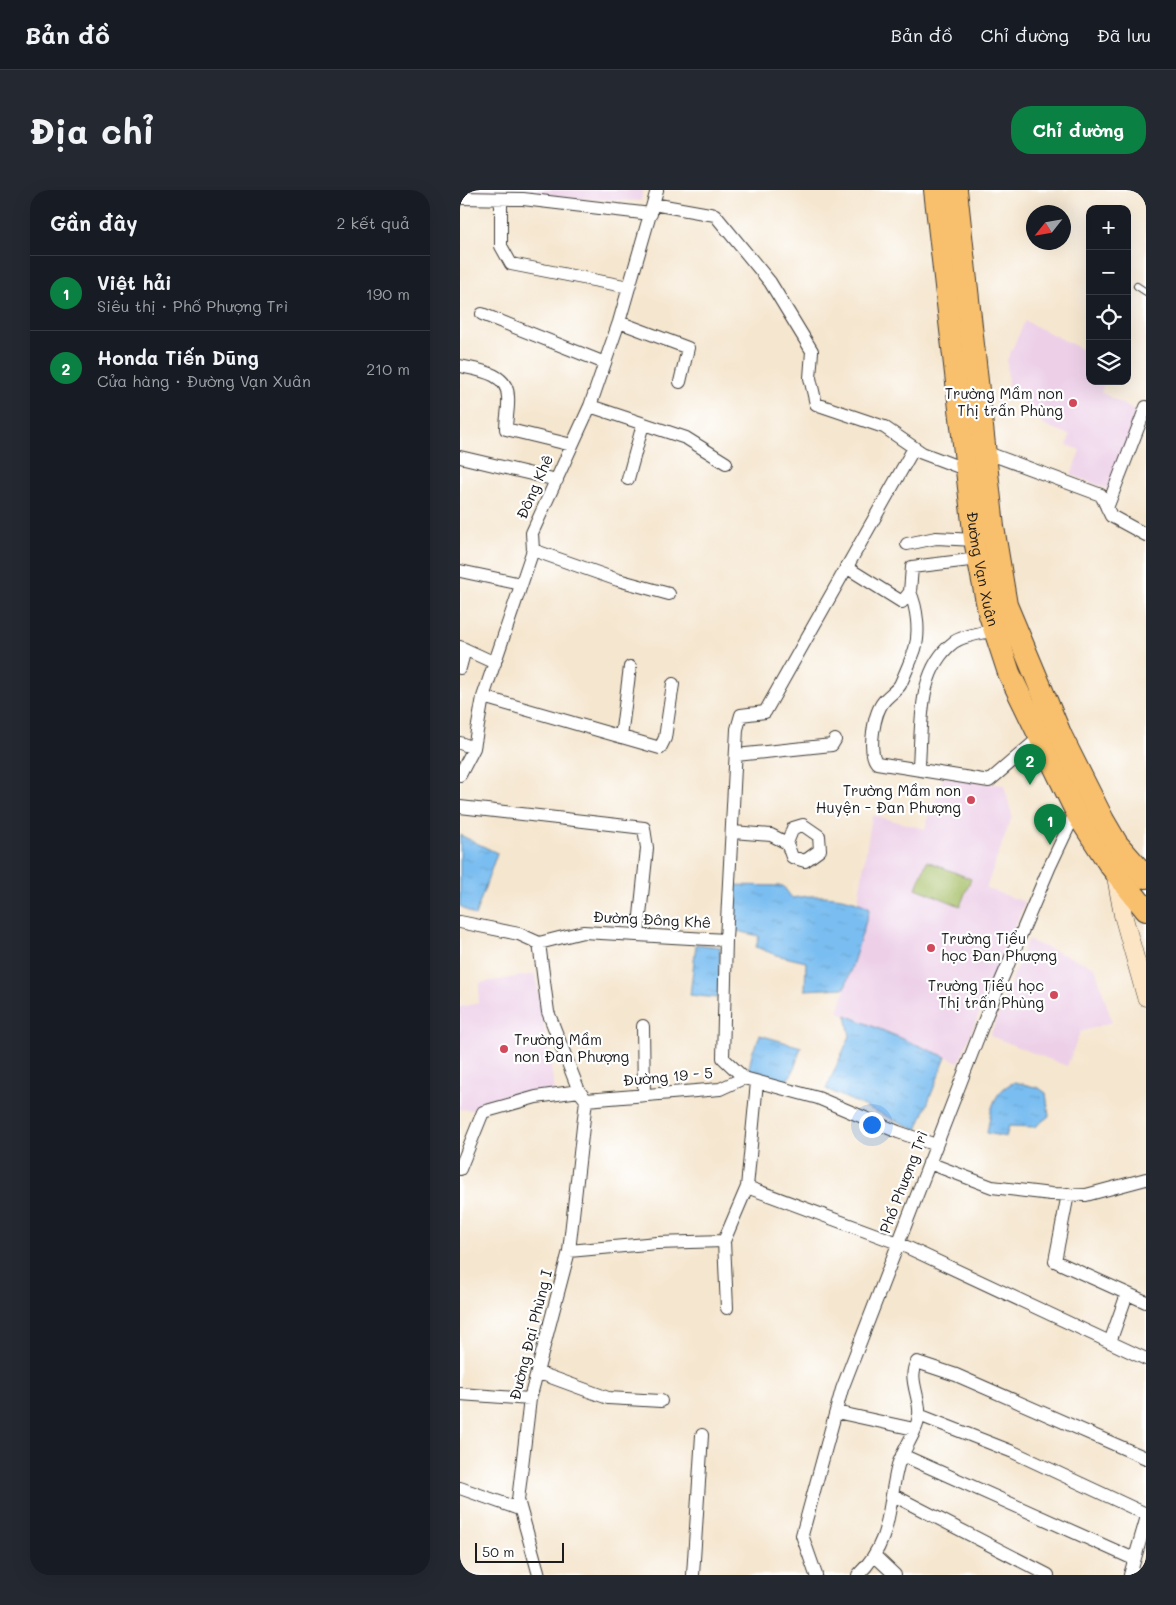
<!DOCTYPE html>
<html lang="vi">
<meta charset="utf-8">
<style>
:root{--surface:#171b24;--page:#242831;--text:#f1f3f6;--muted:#9ea1a6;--line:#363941;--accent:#0b8043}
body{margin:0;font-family:Mali,sans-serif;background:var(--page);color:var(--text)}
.controls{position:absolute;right:15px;top:15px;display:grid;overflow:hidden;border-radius:10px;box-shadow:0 5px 20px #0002}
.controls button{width:45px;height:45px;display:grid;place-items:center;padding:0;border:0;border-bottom:1px solid var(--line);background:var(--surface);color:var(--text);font:25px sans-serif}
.compass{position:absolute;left:566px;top:15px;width:45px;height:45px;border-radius:50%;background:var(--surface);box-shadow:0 5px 20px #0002;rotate:239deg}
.scale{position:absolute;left:15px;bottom:12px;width:89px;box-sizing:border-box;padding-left:5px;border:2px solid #1c1c1c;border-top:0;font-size:14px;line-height:18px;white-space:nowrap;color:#1c1c1c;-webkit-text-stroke:4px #fff;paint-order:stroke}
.you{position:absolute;left:411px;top:934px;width:18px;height:18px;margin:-12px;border:4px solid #fff;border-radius:50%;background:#1a73e8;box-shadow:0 0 0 8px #1a73e833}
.badge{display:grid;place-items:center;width:32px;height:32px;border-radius:50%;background:var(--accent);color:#fff;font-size:16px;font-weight:700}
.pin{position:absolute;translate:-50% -41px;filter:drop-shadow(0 1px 2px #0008)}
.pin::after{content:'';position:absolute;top:26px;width:18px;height:15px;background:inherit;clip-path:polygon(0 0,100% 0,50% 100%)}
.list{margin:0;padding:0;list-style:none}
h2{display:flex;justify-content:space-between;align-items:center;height:65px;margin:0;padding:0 20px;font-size:21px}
h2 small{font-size:16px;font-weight:400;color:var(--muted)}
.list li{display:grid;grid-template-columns:32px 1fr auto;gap:15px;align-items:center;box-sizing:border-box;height:75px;padding:0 20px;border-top:1px solid var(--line)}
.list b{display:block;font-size:19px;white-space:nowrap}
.list p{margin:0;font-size:16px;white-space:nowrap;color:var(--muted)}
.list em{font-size:16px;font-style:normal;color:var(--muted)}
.icon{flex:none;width:28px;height:28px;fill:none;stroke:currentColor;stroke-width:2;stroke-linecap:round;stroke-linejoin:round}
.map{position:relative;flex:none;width:686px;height:1385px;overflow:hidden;border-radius:20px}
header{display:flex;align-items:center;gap:30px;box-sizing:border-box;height:70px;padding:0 25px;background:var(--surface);border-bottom:1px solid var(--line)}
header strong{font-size:24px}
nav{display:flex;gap:28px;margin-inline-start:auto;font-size:18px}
.intro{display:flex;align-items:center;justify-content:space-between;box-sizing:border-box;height:120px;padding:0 30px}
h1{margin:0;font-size:35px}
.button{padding:12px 22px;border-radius:20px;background:var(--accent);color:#fff;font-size:18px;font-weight:700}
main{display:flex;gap:30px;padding:0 30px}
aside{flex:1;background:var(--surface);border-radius:20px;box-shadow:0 5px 20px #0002}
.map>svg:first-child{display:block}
.built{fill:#edd0e8}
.pitch{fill:#a4bd63;stroke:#606c40}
.water{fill:url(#water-ripples);stroke:#4b6d86}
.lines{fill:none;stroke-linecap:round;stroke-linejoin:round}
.lane-casing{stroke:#3d3a37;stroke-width:8}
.street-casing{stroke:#3d3a37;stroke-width:14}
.secondary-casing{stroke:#3d3a37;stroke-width:19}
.highway-casing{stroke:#3d3a37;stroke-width:24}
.lane{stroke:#fff;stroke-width:6}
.street{stroke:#fff;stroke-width:12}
.secondary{stroke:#fce5c4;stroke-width:18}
.highway{stroke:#f8bf6c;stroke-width:22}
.poi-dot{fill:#d1495b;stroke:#fff;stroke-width:2}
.labels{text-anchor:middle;stroke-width:4.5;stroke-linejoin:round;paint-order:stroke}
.poi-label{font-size:15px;fill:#1c1c1c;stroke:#fff;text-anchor:end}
.street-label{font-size:15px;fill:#1c1c1c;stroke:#fff}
</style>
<header>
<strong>Bản đồ</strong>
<nav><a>Bản đồ</a><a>Chỉ đường</a><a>Đã lưu</a></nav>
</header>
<div class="intro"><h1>Địa chỉ</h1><a class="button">Chỉ đường</a></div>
<main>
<aside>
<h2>Gần đây<small>2 kết quả</small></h2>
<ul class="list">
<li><span class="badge">1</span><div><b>Việt hải</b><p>Siêu thị · Phố Phượng Trì</p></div><em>190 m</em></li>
<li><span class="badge">2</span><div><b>Honda Tiến Dũng</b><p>Cửa hàng · Đường Vạn Xuân</p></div><em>210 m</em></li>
</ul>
</aside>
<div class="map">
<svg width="686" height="1385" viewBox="0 0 686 1385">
<defs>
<pattern id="water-ripples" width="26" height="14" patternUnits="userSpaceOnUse" patternTransform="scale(1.25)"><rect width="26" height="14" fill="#7abef1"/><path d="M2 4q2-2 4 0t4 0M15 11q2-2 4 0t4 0" fill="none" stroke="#69a3ce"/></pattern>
</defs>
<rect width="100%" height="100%" fill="#fff"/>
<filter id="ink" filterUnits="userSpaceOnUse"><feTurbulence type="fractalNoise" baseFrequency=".02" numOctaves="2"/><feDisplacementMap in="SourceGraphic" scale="10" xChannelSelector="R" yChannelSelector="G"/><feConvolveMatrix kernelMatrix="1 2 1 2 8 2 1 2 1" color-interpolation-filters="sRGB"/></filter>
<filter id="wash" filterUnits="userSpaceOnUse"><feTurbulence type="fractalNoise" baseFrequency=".0096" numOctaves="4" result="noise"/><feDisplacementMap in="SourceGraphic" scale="20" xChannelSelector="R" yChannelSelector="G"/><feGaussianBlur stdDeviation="1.12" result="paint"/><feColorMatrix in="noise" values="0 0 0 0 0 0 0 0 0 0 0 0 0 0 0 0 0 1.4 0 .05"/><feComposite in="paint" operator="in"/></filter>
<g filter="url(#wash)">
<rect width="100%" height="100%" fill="#f5e6cf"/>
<path class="built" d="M0 0H183L181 11 86 7Z
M565 131 630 163V191H645L641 202 682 225 653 301 611 285 620 260 607 255 610 245 584 235 548 196 547 170Z
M483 587 544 595 552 626 526 698 565 712 499 872 378 822 409 718 398 711 412 625 465 639Z
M567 750 635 777 652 832 620 842 607 876 530 846Z
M75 784 95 901 11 920 0 919V817L18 813 20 793Z"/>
<path class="pitch" d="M467 671 511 689 500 716 456 698Z"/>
<path class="water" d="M0 645 37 663 15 726 0 716Z
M271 695 323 696 332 708C357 704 387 705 410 718L385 798 345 800 346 772 316 765 296 757 299 746 269 739Z
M236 754 260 757 259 804 257 808 230 805Z
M386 825 486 867 457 940 366 899 390 846Z
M300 845 341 857 333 882 327 890C313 893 298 890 289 878L292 863Z
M555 892 579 898 586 903 589 926 575 937 549 936 546 947 527 943C531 921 532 901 555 892Z"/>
</g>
<g filter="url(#ink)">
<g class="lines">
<defs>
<path id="lane" d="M677 96 686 102"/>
<path id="street" d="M0 8 63 9 191 24
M41 9V56L51 74 169 97
M193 14 255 25 310 92 352 161 350 188 356 214 424 237 462 263 507 280
M22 124 145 173
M159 132 228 158 220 192
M0 176C18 180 48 183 48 207 49 218 46 228 46 239L112 255
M130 216 226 248 266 273
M525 262 641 305 651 326 686 345
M0 267 97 290
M168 289 183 234
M647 318 686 217
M447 354 476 348 515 350
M73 360 158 390 209 404
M386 377 442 412 450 402 452 377 518 369
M0 381 61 394
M450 402C457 418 460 442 455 459 453 465 443 489 440 495 436 501 429 505 424 511 414 522 407 562 417 573L529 591 579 548
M0 457 35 473
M0 478 5 459
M23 507 200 558 205 548 213 494
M161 547 170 477
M0 553 14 558
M276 565 372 555 375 550
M459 575C462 534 457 480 494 452 504 445 523 443 535 440
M0 585 14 558 23 507 73 360 72 343 130 216 159 132 197 0
M0 617 184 638 187 658 178 745
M273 642 311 645 327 653 332 667 345 671 360 660 359 646 343 635 333 638 327 653
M0 732 59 744 79 753 123 742 266 750
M79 753 88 822 119 901 126 910
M183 836 184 905
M284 888 263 868 266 750 277 539 281 525 305 522 454 258
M126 910 260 899 284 888 358 908 438 942 476 955
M469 973 532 997 591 1004 626 1005 686 989
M0 979 23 922 76 907 119 901
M287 997 438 1053 686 1169
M608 1004 595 1071 686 1112
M109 1061 197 1053 264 1051
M267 1118 264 1051 287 997 297 892
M650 1152 667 1104
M77 1182 148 1208 201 1211
M0 1204 70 1209
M376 1222 454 1239
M459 1225 553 1262 686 1324
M442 1265 674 1369
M0 1298 59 1319
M433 1305 588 1385
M415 1366 435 1385
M79 1385 58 1310 70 1209 109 1061 126 910
M233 1385 242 1245
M356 1385 342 1345 382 1199 527 824 590 676 616 621
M398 1385C433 1351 427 1317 438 1275 443 1260 458 1240 459 1225 461 1208 447 1188 457 1172L496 1185 686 1268
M670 1385 686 1330"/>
<path id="secondary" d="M655 681 663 725 686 807"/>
<g id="highway">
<path id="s1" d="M475 0 515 350 529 422 549 483 618 625 650 675 686 720"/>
<path d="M496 0 533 337 546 415 601 546 643 630 657 654 686 687"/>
</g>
</defs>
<use href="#lane" class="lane-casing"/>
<use href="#street" class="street-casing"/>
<use href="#secondary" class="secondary-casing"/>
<use href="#highway" class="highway-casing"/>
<use href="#lane" class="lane"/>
<use href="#street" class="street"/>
<use href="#secondary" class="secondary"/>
<use href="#highway" class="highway"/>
</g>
</g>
<g class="poi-dot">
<circle cx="613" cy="213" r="5"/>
<circle cx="511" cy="610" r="5"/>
<circle cx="471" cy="758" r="5"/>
<circle cx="594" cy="805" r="5"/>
<circle cx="44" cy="859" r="5"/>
</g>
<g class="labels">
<g class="poi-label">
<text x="603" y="209">Trường Mầm non<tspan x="603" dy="17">Thị trấn Phùng</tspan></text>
<text x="501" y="606">Trường Mầm non<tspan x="501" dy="17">Huyện - Đan Phượng</tspan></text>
<text x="481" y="754" text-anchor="start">Trường Tiểu<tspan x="481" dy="17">học Đan Phượng</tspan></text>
<text x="584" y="801">Trường Tiểu học<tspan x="584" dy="17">Thị trấn Phùng</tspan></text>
<text x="54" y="855" text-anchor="start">Trường Mầm<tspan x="54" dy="17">non Đan Phượng</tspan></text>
</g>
<g class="street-label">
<text transform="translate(75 297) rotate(-66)" y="5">Đông Khê</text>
<text dy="5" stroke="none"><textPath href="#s1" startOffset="382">Đường Vạn Xuân</textPath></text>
<text transform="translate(192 730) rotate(3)" y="5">Đường Đông Khê</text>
<text transform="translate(208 887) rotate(-5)" y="5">Đường 19 - 5</text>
<text transform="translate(444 992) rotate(-69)" y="5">Phố Phượng Trì</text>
<text transform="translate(71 1145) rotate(-76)" y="5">Đường Đại Phùng I</text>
</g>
</g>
</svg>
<div class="controls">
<button>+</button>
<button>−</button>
<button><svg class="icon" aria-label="locate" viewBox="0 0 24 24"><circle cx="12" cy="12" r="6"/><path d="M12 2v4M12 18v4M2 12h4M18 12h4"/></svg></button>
<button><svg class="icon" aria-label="layers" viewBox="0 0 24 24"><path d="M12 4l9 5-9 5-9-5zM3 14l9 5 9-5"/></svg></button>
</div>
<svg class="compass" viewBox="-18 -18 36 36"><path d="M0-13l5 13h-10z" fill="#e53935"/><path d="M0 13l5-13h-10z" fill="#9ea1a6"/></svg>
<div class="scale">50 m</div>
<div class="you"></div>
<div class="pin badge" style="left:590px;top:655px">1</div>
<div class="pin badge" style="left:570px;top:595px">2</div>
</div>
</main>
